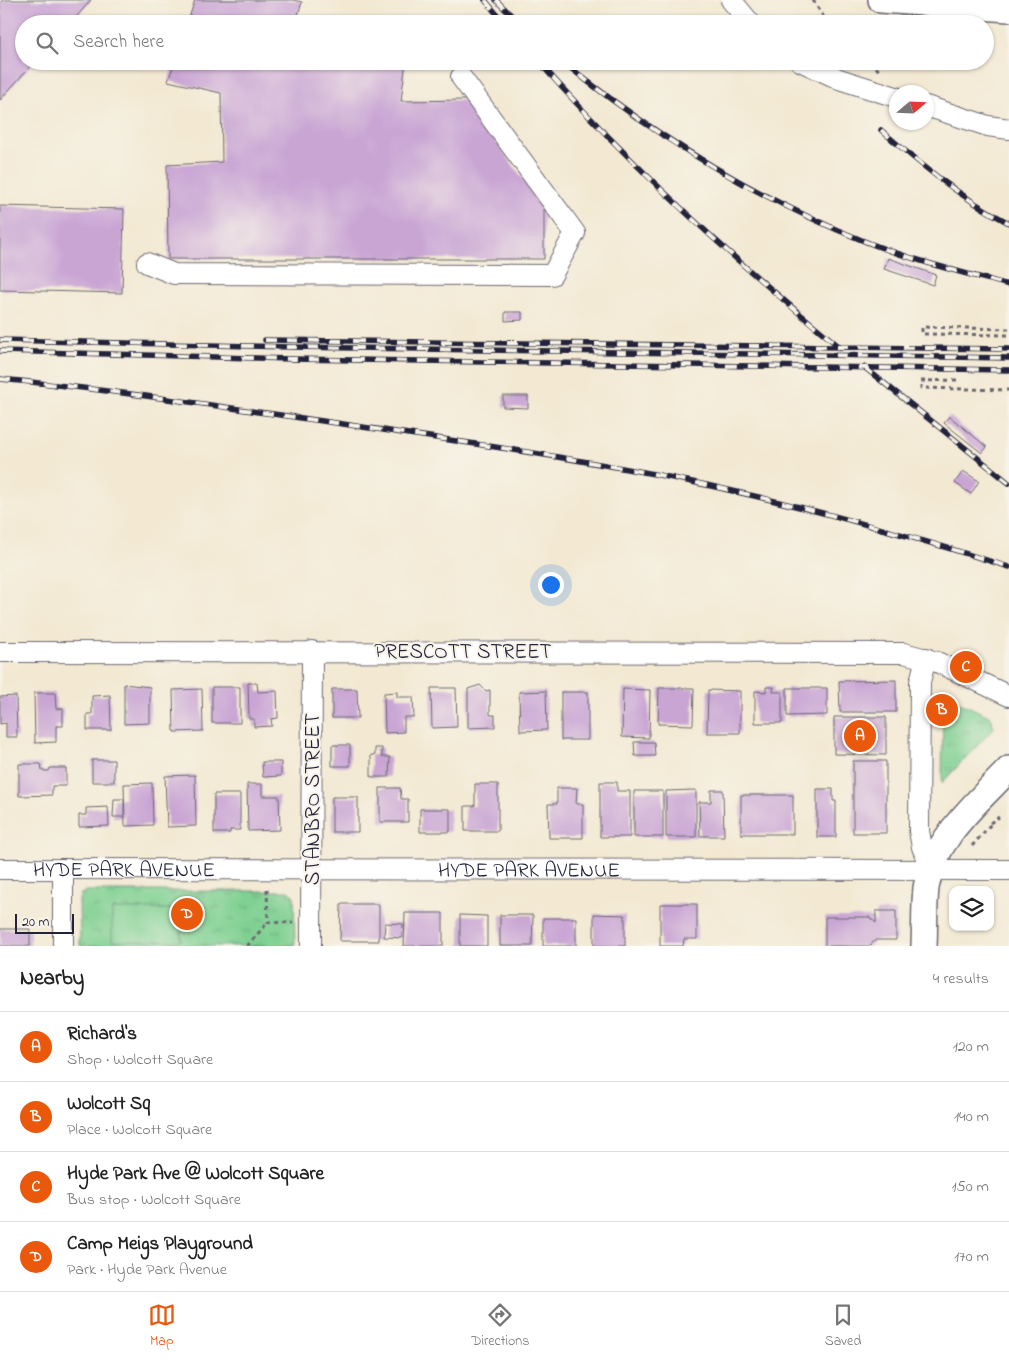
<!DOCTYPE html>
<meta charset="utf-8">
<style>
:root{--surface:#fff;--page:#f2f2f2;--text:#222;--muted:#767676;--line:#e0e0e0;--accent:#ea580c}
body{margin:0;font-family:"Indie Flower",sans-serif;background:var(--page);color:var(--text)}
.controls{position:absolute;right:15px;bottom:15px;display:grid;overflow:hidden;border-radius:10px;box-shadow:0 1px 4px #0004}
.controls button{width:45px;height:45px;display:grid;place-items:center;padding:0;border:0;border-bottom:1px solid var(--line);background:var(--surface);color:var(--text);font:25px sans-serif}
.compass{position:absolute;left:889px;top:85px;width:45px;height:45px;border-radius:50%;background:var(--surface);box-shadow:0 1px 4px #0004;rotate:71deg}
.scale{position:absolute;left:15px;bottom:12px;width:59px;box-sizing:border-box;padding-left:5px;border:2px solid #22223b;border-top:0;font-size:14px;line-height:18px;white-space:nowrap;color:#22223b;-webkit-text-stroke:4px #f7f3e8;paint-order:stroke}
.you{position:absolute;left:550px;top:584px;width:18px;height:18px;margin:-12px;border:4px solid #fff;border-radius:50%;background:#1a73e8;box-shadow:0 0 0 8px #1a73e833}
.badge{display:grid;place-items:center;width:32px;height:32px;border-radius:50%;background:var(--accent);color:#fff;font-size:16px;font-weight:700}
.pin{position:absolute;translate:-50% -50%;border:2px solid #fff;box-shadow:0 1px 5px #0006}
.list{margin:0;padding:0;list-style:none}
h2{display:flex;justify-content:space-between;align-items:center;height:65px;margin:0;padding:0 20px;font-size:21px}
h2 small{font-size:16px;font-weight:400;color:var(--muted)}
.list li{display:grid;grid-template-columns:32px 1fr auto;gap:15px;align-items:center;box-sizing:border-box;height:70px;padding:0 20px;border-top:1px solid var(--line)}
.list b{display:block;font-size:19px;white-space:nowrap}
.list p{margin:0;font-size:16px;white-space:nowrap;color:var(--muted)}
.list em{font-size:16px;font-style:normal;color:var(--muted)}
.icon{flex:none;width:28px;height:28px;fill:none;stroke:currentColor;stroke-width:2;stroke-linecap:round;stroke-linejoin:round}
.map{position:relative;flex:none;width:1009px;height:946px;overflow:hidden}
.search{position:absolute;background:var(--surface);box-shadow:0 1px 4px #0004;left:15px;right:15px;top:15px;height:55px;display:flex;align-items:center;gap:12px;box-sizing:border-box;padding:0 18px;border-radius:28px;color:var(--muted);font-size:19px}
.sheet{height:345px;background:var(--surface)}
nav{display:flex;justify-content:space-around;align-items:center;box-sizing:border-box;height:70px;border-top:1px solid var(--line);background:var(--surface);font-size:14px;color:var(--muted)}
nav a{display:grid;justify-items:center;gap:2px}
nav .on{color:var(--accent)}
.map>svg:first-child{display:block}
.park{fill:url(#park-tufts);stroke:#507966}
.garden{fill:#7fd092;stroke:#507966}
.building{fill:#c9a5d4}
.lines{fill:none;stroke-linecap:round;stroke-linejoin:round}
.minor-casing{stroke:#6b6870;stroke-width:22}
.major-casing{stroke:#6b6870;stroke-width:28}
.path{stroke:#6b6870;stroke-width:3;stroke-dasharray:4 4;stroke-linecap:butt}
.minor{stroke:#fff;stroke-width:20}
.major{stroke:#fff;stroke-width:25}
.rail-casing{stroke:#22223b;stroke-width:5.5}
.rail{stroke:#f7f3e8;stroke-width:4;stroke-dasharray:11;stroke-linecap:butt}
.labels{text-anchor:middle;stroke-width:4;stroke-linejoin:round;paint-order:stroke}
.street-label{font-size:21px;fill:#22223b;stroke:#f7f3e8}
</style>
<div class="map">
<svg width="1009" height="946" viewBox="0 0 1009 946">
<defs>
<pattern id="park-tufts" width="24" height="20" patternUnits="userSpaceOnUse" patternTransform="scale(1.25)"><rect width="24" height="20" fill="#7fd092"/><path d="M3 7l-1-3M5 7V3M7 7l1-3M15 17l-1-3M17 17v-4M19 17l1-3" fill="none" stroke="#6db27f"/></pattern>
</defs>
<rect width="100%" height="100%" fill="#f7f3e8"/>
<filter id="ink" filterUnits="userSpaceOnUse"><feTurbulence type="fractalNoise" baseFrequency=".02" numOctaves="2"/><feDisplacementMap in="SourceGraphic" scale="10" xChannelSelector="R" yChannelSelector="G"/><feConvolveMatrix kernelMatrix="1 2 1 2 8 2 1 2 1" color-interpolation-filters="sRGB"/></filter>
<filter id="wash" filterUnits="userSpaceOnUse"><feTurbulence type="fractalNoise" baseFrequency=".0096" numOctaves="4" result="noise"/><feDisplacementMap in="SourceGraphic" scale="20" xChannelSelector="R" yChannelSelector="G"/><feGaussianBlur stdDeviation="1.12" result="paint"/><feColorMatrix in="noise" values="0 0 0 0 0 0 0 0 0 0 0 0 0 0 0 0 0 1.4 0 .05"/><feComposite in="paint" operator="in"/></filter>
<g filter="url(#wash)">
<rect width="100%" height="100%" fill="#f3e9d3"/>
<path class="park" d="M951 698 991 717 994 728 942 783 943 702Z
M86 891H289L294 896 295 946H80L79 900 81 894Z"/>
<path class="garden" d="M112 909H181V941H112Z"/>
<g id="blocks">
<path class="building" d="M3 0H91L70 24H24V61H35L0 100V3Z
M195 0H293L302 2 295 24H187Z
M175 61H406L401 101 466 100 544 208V259H168L167 165 222 162 221 93 168 81Z
M0 206 124 209 122 293 0 290Z
M888 258 936 275 933 285 884 269Z
M505 312H522V320L505 321Z
M503 396H528V408L503 407Z
M949 416 987 447 982 453 944 423Z
M963 471 979 481 971 494 955 483Z
M896 680V712H840L839 681Z
M248 683H257L258 692 277 691 278 718 271 719 272 726 254 727V719H249Z
M124 684 150 687V723L124 724Z
M480 685 486 691 490 690V715H495V727L468 728V689Z
M212 687H240V723H212Z
M766 687H774L773 692H782V723H755V691L766 692Z
M431 688H456L457 727 432 728Z
M659 688H694L693 725 658 724Z
M787 688H827V715L787 716Z
M202 689 203 731 174 732 173 690Z
M332 689H357L358 718H332Z
M623 689 650 690 649 738 622 737Z
M708 690 740 691V733H707Z
M546 691 547 730 520 731 519 692Z
M397 692V697H413L414 717H404V732L385 733 384 693Z
M561 692H588V740H561Z
M34 693H55L56 709 63 708V726H56V742L35 743Z
M110 695 111 730H87V714H92V696Z
M16 696 17 737H6V723L0 724V697Z
M834 717H886V755L834 754Z
M634 742H654L655 756H635Z
M332 745H350V766H332Z
M375 748H382V757H390L389 777H371V755H375Z
M92 760H114V782H92Z
M853 761H886V833H853Z
M262 762H281V776L263 777Z
M19 764H41L42 771H49L50 768H66V786H52V795L19 796Z
M195 775 196 826 167 827 165 776Z
M600 782H617V791H630V837H600Z
M152 783 153 825 125 826 124 784Z
M247 784H262V796H279L280 830 248 831Z
M475 784H498V831H465V806H475Z
M380 788H400L401 799H408V822H380Z
M557 788H577L576 804H583V838H549L548 804H557Z
M817 789H833V801H836V837H817Z
M696 790V837H666V791Z
M711 790H723L724 836H700L699 802H711Z
M634 791H663V837H634Z
M214 794H240V830H230V833H214Z
M741 795H793V834H741Z
M332 797H358V832H332Z
M114 799H124V817H113Z
M108 807 109 826 79 827V815H86V808Z
M420 809H450V832H420Z
M341 904H379V941H340Z
M660 904H697V939H684L683 946H660Z
M876 911H896V940H875L870 946H825V917H869L876 923Z
M405 913H443V946H404Z
M594 914 625 915V946H594Z
M460 915 487 916V946H460Z
M500 915H533L532 946H500Z
M543 918H576V946H543Z
M385 923 403 924 402 938 384 937Z
M0 929H30V946H0Z"/>
</g>
</g>
<g filter="url(#ink)">
<use href="#blocks" fill-opacity="0" stroke="#6b6870" stroke-width="1"/>
<g class="lines">
<defs>
<g id="minor">
<path d="M731 0 751 24"/>
<path d="M800 61 839 79 896 97"/>
<path d="M926 106 988 126 1009 129"/>
<path d="M147 263 174 274 552 275 575 233 461 77"/>
<path d="M0 652 904 653 937 662 1009 696"/>
<path d="M926 658 920 682 919 831 922 847 931 869"/>
<path id="s1" d="M0 869 1009 870"/>
<path d="M63 946V869"/>
<path d="M311 946 312 651"/>
</g>
<path id="major" d="M881 0 1009 9
M924 946C925 927 924 907 926 888 934 838 976 804 1009 769"/>
</defs>
<use href="#minor" class="minor-casing"/>
<use href="#major" class="major-casing"/>
<path class="path" d="M813 0 828 24
M871 61 880 72
M1009 329 922 327V334L1009 335
M957 380 921 381V388L1009 390
M990 823 999 817
M972 846 991 824
M267 889 268 922 293 923
M247 946 268 922"/>
<use href="#minor" class="minor"/>
<use href="#major" class="major"/>
<defs>
<path id="rail" d="M485 0 505 24
M496 0 520 24
M538 61C631 166 733 260 841 348
M562 61C655 137 753 196 864 241 911 260 960 272 1009 285
M881 130C921 165 961 198 1009 223
M0 340 291 347 1009 358
M265 340 1009 349
M0 351 291 359 1009 370
M864 367 1009 483
M0 379C115 390 229 408 343 424 447 440 551 454 654 474 774 498 893 530 1009 567"/>
</defs>
<use href="#rail" class="rail-casing"/>
<use href="#rail" class="rail"/>
</g>
</g>
<g class="labels">
<g class="street-label">
<text x="463" y="658">PRESCOTT STREET</text>
<text transform="translate(312 799) rotate(-90)" y="7">STANBRO STREET</text>
<text dy="7" stroke="none"><textPath href="#s1" startOffset="124">HYDE PARK AVENUE</textPath></text>
<text dy="7" stroke="none"><textPath href="#s1" startOffset="529">HYDE PARK AVENUE</textPath></text>
</g>
</g>
</svg>
<div class="controls">
<button><svg class="icon" aria-label="layers" viewBox="0 0 24 24"><path d="M12 4l9 5-9 5-9-5zM3 14l9 5 9-5"/></svg></button>
</div>
<svg class="compass" viewBox="-18 -18 36 36"><path d="M0-13l5 13h-10z" fill="#e53935"/><path d="M0 13l5-13h-10z" fill="#767676"/></svg>
<div class="scale">20 m</div>
<div class="you"></div>
<div class="pin badge" style="left:860px;top:736px">A</div>
<div class="pin badge" style="left:942px;top:710px">B</div>
<div class="pin badge" style="left:966px;top:667px">C</div>
<div class="pin badge" style="left:187px;top:914px">D</div>
<div class="search"><svg class="icon" aria-label="search" viewBox="0 0 24 24"><circle cx="10" cy="10" r="6"/><path d="M15 15l6 6"/></svg>Search here</div>
</div>
<section class="sheet">
<h2>Nearby<small>4 results</small></h2>
<ul class="list">
<li><span class="badge">A</span><div><b>Richard's</b><p>Shop · Wolcott Square</p></div><em>120 m</em></li>
<li><span class="badge">B</span><div><b>Wolcott Sq</b><p>Place · Wolcott Square</p></div><em>140 m</em></li>
<li><span class="badge">C</span><div><b>Hyde Park Ave @ Wolcott Square</b><p>Bus stop · Wolcott Square</p></div><em>150 m</em></li>
<li><span class="badge">D</span><div><b>Camp Meigs Playground</b><p>Park · Hyde Park Avenue</p></div><em>170 m</em></li>
</ul>
</section>
<nav>
<a class="on"><svg class="icon" aria-label="map" viewBox="0 0 24 24"><path d="M3 6l6-2 6 2 6-2v14l-6 2-6-2-6 2zM9 4v14M15 6v14"/></svg>Map</a>
<a><svg class="icon" aria-label="directions" viewBox="0 0 24 24"><path d="M12 3l9 9-9 9-9-9zM9 14v-3h6M13 9l2 2-2 2"/></svg>Directions</a>
<a><svg class="icon" aria-label="saved" viewBox="0 0 24 24"><path d="M7 4h10v16l-5-4-5 4z"/></svg>Saved</a>
</nav>
